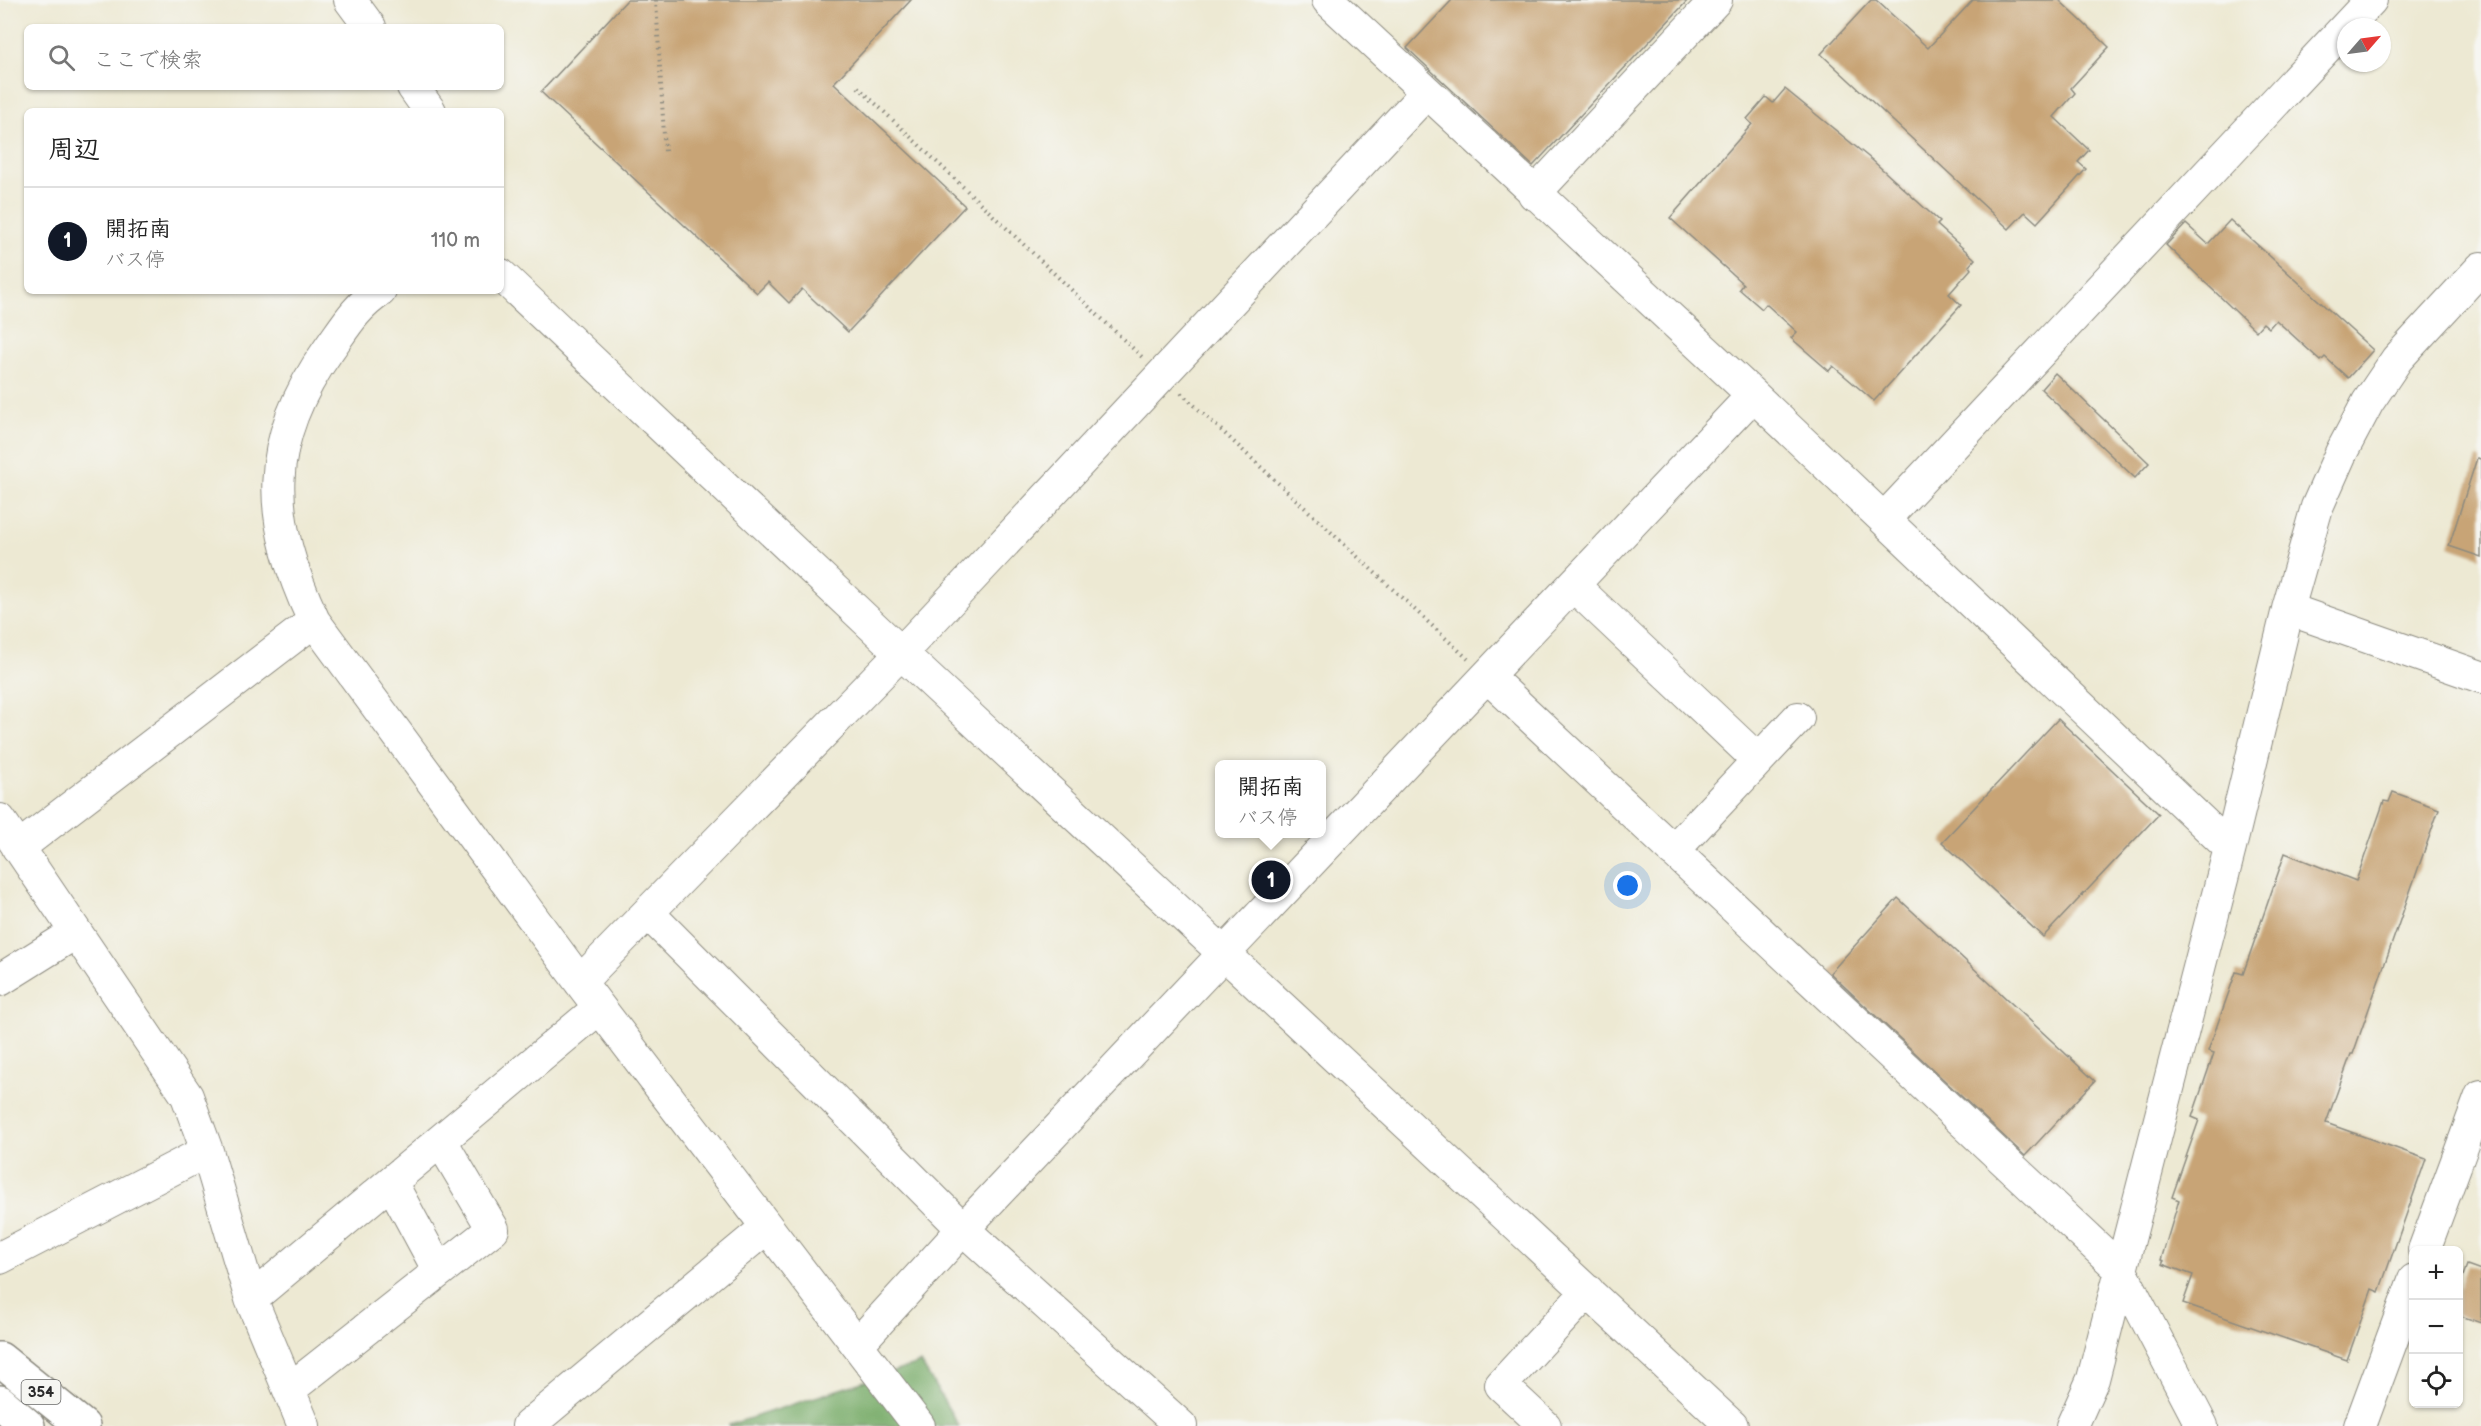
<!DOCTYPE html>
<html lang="ja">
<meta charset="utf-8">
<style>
:root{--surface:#fff;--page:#f6f6f6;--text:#222;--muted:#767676;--line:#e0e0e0;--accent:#111827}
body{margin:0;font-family:"Balsamiq Sans","Klee One",sans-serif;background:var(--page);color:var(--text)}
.controls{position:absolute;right:18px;bottom:18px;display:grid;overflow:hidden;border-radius:9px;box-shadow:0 2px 4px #0004}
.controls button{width:54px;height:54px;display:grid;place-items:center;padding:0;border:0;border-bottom:2px solid var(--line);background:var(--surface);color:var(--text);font:30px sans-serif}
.compass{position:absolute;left:2337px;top:18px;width:54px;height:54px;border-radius:50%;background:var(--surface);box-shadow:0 2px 4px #0004;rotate:62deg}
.you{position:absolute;left:1628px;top:886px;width:21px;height:21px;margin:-15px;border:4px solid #fff;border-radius:50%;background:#1a73e8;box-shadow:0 0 0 9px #1a73e833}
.badge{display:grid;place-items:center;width:39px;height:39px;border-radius:50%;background:var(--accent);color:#fff;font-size:20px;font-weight:700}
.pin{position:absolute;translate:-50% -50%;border:3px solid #fff;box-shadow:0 2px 6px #0006}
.popup{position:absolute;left:1215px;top:760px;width:111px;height:78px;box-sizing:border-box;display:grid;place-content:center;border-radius:9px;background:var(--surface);filter:drop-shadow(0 2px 4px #0005);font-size:20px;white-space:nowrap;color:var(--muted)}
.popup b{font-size:22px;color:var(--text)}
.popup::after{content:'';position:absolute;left:50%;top:100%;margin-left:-12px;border:12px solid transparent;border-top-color:var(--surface)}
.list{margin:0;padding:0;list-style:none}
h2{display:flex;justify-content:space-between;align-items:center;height:78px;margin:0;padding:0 24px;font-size:26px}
h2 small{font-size:20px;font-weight:400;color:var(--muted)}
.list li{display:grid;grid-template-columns:39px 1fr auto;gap:18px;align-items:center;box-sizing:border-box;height:108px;padding:0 24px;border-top:2px solid var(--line)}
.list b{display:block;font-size:22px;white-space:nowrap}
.list p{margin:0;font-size:20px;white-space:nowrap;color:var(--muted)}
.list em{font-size:20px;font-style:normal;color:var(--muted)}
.icon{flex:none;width:33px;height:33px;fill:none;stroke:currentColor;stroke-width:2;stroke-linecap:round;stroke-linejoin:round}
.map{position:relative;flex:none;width:2481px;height:1426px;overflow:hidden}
.search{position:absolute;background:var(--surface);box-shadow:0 2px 4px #0004;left:24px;top:24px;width:480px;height:66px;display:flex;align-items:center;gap:15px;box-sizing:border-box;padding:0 21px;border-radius:9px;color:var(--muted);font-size:22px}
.panel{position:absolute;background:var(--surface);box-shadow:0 2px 4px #0004;left:24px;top:108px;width:480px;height:186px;border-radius:9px}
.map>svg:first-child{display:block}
.forest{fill:#77ab67;stroke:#516b49;stroke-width:1.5}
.building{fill:#c8a476}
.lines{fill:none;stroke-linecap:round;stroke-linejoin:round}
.minor-casing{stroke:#8c8a7f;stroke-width:34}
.highway-casing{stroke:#8c8a7f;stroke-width:36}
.path{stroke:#8c8a7f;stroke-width:4;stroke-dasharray:1.5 4.5;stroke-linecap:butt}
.minor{stroke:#fff;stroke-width:32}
.highway{stroke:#fff;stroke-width:33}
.labels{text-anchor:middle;stroke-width:4.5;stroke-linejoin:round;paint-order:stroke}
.shield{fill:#f6f6f2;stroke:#686867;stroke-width:1.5}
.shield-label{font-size:15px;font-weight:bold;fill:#2b2b2b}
</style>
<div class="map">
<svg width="2481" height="1426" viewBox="0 0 2481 1426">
<rect width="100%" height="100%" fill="#f6f6f2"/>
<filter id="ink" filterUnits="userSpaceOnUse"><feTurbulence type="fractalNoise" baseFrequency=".0167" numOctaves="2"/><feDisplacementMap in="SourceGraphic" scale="12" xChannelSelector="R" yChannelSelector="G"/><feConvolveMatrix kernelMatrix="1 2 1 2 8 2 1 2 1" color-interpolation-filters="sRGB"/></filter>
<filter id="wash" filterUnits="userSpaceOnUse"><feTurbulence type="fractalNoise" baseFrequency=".008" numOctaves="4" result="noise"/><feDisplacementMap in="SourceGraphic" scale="24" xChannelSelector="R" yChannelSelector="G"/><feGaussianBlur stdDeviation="1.35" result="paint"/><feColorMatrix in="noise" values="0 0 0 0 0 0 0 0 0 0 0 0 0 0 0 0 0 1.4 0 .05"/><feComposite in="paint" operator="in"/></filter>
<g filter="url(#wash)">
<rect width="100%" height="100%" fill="#ede9d3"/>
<path class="forest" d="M921 1363 959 1426H729V1425Z"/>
<g id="blocks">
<path class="building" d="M627 0H911L834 83 965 206 848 332 802 289 789 303 768 282 757 293 541 92Z
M1452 0H1688L1533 166 1407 48Z
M1871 0H1876L1928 48 1973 0H2059L2109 47 2071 88 2075 93 2054 117 2089 150 2078 162 2086 169 2037 223 2025 212 2009 229 1821 54Z
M1785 89 1872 160 1940 222 1937 225 1975 259 1969 266 1971 269 1949 294 1961 305 1874 401 1833 366 1829 371 1791 338 1797 332 1766 304 1762 309 1739 289 1743 284 1670 218 1752 124 1747 119 1766 97 1773 103Z
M2230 220 2373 350 2348 378 2325 357 2321 361 2276 320 2269 328 2263 323 2256 331 2166 245 2186 224 2208 244Z
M2055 373 2149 463 2135 478 2041 389Z
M2477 458 2481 459V557L2449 546Z
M2058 719 2159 814 2043 937 1942 842Z
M2393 792 2439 809 2353 1054H2351L2326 1123 2426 1159 2379 1292 2372 1289 2347 1360 2183 1303 2193 1275 2162 1264 2164 1261 2161 1260 2179 1200 2172 1197 2199 1120 2192 1117 2214 1053 2208 1051 2236 972 2243 974 2285 853 2356 881 2384 801 2389 802Z
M1898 898 2095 1081 2025 1156 1830 973Z
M2467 1265 2481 1270V1323L2458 1315V1290Z"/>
</g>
</g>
<g filter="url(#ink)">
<use href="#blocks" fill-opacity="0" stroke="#8c8a7f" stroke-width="1.5"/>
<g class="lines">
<defs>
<path id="minor" d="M350 0 370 27
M1328 0 1753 395 2230 848
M413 87 430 111
M1534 194 1716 0
M501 275 901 653 1732 1426
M380 291C356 307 346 325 329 349 262 443 266 518 314 621L580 982 919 1426
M1884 519 2371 0
M1574 586 1758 760
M2288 609 2481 677
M1488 677 2120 1269 2202 1426
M0 820 187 1096 207 1151 251 1299 304 1426
M18 848 314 621
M1673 851 1798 718
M648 913 963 1229 1181 1426
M0 980 75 933
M580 982 901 653 1427 92
M391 1182 439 1271
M2424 1250 2481 1096
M0 1258 207 1151
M251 1299 599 1008
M857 1345 963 1229 1753 395
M290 1389 493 1229 441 1141
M528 1426 767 1227
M1545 1426 1501 1385 1588 1291
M2072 1426 2093 1379 2230 848 2288 609 2317 507 2341 453 2368 402 2397 359 2481 268
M2360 1426 2414 1280"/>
<path id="highway" d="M0 1359 83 1426
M0 1402 28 1426"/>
</defs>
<use href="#minor" class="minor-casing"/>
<use href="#highway" class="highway-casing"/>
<path class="path" d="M656 0 665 152
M858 87 1142 357
M1181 393 1468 659"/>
<use href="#minor" class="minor"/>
<use href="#highway" class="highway"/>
</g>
</g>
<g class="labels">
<rect class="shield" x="21.5" y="1380" width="39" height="24" rx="4.5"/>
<g class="shield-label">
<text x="41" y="1397">354</text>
</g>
</g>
</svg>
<div class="controls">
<button>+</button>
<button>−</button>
<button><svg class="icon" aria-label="locate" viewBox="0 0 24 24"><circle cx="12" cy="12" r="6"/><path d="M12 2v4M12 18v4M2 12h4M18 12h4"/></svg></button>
</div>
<svg class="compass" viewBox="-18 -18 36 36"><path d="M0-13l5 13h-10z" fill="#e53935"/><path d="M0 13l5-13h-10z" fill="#767676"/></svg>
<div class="you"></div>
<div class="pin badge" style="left:1271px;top:880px">1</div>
<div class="popup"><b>開拓南</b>バス停</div>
<div class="search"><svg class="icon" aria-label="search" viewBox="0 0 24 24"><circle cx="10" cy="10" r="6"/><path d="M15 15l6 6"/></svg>ここで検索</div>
<section class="panel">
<h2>周辺<small></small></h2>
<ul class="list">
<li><span class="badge">1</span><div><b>開拓南</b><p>バス停</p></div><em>110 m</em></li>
</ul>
</section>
</div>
